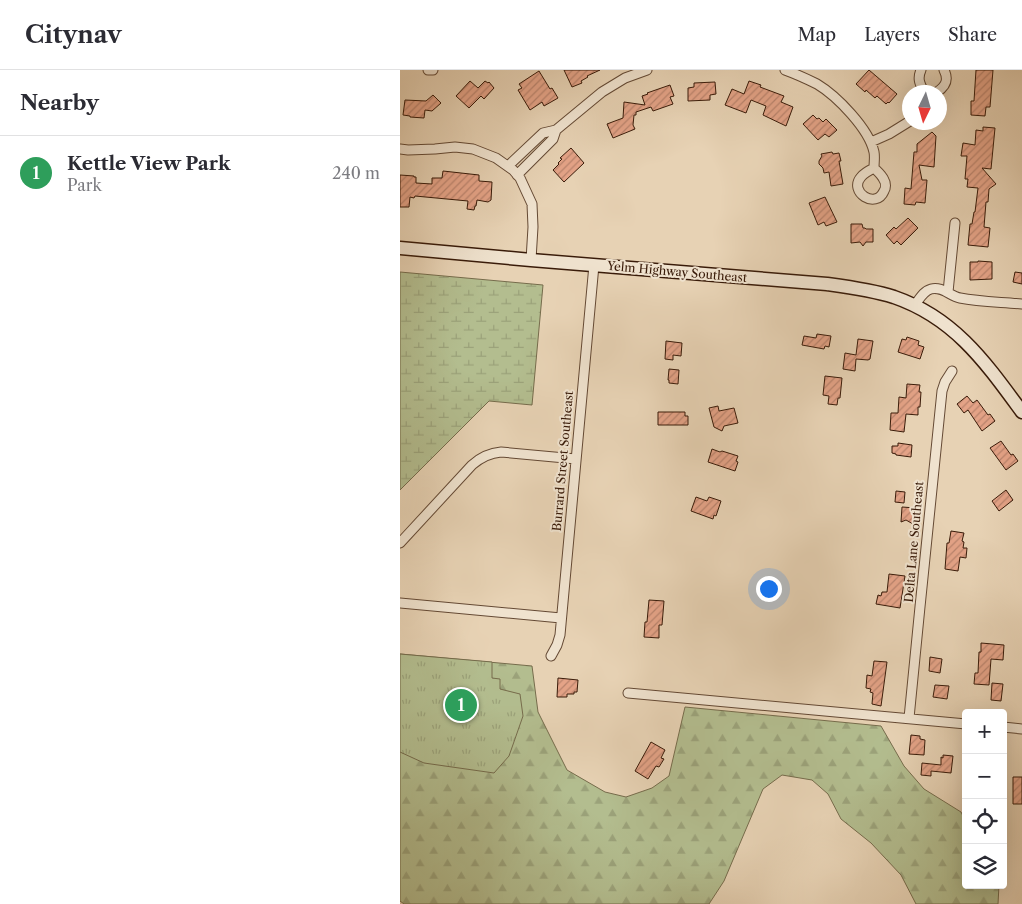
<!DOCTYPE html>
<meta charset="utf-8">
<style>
:root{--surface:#fff;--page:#f7f7f7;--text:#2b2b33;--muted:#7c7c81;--line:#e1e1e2;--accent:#2563eb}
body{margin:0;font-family:"Libre Caslon Text",serif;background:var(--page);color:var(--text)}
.controls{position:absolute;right:15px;bottom:15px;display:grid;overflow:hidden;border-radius:5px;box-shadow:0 5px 20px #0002}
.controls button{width:45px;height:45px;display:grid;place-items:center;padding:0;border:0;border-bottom:1px solid var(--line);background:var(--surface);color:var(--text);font:25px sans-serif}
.compass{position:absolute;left:502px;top:15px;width:45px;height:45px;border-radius:50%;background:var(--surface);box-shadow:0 5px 20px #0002;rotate:185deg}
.you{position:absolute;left:368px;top:518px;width:18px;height:18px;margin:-12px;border:4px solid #fff;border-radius:50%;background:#1a73e8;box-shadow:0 0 0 8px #1a73e833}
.badge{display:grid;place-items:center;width:32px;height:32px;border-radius:50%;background:var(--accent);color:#fff;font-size:16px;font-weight:700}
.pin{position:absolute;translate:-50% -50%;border:2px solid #fff;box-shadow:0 1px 5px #0006}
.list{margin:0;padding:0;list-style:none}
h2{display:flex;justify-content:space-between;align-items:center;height:65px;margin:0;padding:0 20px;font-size:21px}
h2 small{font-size:16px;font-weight:400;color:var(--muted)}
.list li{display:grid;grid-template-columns:32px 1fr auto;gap:15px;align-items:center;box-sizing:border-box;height:75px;padding:0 20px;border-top:1px solid var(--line)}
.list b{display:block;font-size:19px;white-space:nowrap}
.list p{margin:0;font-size:16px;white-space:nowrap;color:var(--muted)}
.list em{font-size:16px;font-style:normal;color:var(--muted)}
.icon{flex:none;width:28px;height:28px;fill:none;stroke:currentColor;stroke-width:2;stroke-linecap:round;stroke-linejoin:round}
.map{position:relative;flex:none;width:622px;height:834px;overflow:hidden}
header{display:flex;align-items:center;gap:30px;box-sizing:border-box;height:70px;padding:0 25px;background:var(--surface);border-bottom:1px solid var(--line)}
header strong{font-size:24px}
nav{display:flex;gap:28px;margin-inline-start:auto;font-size:18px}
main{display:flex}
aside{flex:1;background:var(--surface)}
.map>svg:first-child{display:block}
.forest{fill:url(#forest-firs);stroke:#766c4c}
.wetland{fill:url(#wetland-marsh);stroke:#766c4c}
.park{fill:url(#park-tufts);stroke:#766c4c}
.building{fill:url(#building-hatch);stroke:#391b09}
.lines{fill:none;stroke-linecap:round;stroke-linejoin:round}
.street-casing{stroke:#644934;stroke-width:11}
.secondary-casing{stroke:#391b09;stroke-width:15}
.street{stroke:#efe2ce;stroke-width:9}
.secondary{stroke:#efe2ce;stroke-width:12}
.labels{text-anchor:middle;stroke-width:4;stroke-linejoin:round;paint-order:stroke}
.street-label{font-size:12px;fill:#391b09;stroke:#efe2ce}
</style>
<header>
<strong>Citynav</strong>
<nav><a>Map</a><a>Layers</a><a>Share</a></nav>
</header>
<main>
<aside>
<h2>Nearby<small></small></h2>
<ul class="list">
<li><span class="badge" style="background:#2e9e5b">1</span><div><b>Kettle View Park</b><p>Park</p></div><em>240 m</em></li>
</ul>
</aside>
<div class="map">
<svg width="622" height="834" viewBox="0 0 622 834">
<defs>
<pattern id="forest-firs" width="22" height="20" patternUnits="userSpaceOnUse" patternTransform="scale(1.25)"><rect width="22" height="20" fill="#b3bd8f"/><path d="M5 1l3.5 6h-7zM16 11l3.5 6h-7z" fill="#9ba27a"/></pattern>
<pattern id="wetland-marsh" width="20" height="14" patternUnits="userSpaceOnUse" patternTransform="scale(1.25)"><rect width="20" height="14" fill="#b3bd8f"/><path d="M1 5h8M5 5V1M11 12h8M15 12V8" fill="none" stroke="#9ba27a"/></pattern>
<pattern id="park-tufts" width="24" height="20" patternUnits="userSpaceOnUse" patternTransform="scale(1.25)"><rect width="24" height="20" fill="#b3bd8f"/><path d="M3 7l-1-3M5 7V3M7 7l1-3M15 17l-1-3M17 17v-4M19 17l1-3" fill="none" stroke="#9ba27a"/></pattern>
<pattern id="building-hatch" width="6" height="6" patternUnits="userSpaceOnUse" patternTransform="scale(1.25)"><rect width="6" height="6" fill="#e4a387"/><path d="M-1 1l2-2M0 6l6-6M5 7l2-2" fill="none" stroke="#ba846d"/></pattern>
</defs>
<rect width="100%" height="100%" fill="#e7d2b4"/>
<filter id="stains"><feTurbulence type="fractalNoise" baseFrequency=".004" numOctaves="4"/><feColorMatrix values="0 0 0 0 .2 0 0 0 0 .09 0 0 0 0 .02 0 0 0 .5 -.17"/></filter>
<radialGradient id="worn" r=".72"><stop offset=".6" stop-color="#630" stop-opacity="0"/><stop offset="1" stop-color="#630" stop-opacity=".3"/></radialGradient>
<path class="forest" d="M0 584 132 596 138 642 167 700 205 722 226 727 252 718 269 706 285 637 481 656 504 696 524 719 561 742 566 752V815H599L598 834H516L501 805 471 773 441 749 428 724 412 710 382 705 363 719 324 811 309 834H4L0 831Z"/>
<path class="wetland" d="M0 202 143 215 132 335 89 331 0 420Z"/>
<path class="park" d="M0 584 92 592V608L100 609V619L120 624 123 646 109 686 94 703 24 693 0 682Z"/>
<path class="building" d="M164 0H200L187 6 188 7 181 11 182 13 172 17Z
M469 0 497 24 489 33 488 32 486 34 477 26 475 28 466 20 465 22 456 14Z
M576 0H593L590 37H586L585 46 571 45V31H574Z
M139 1 150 19 152 18 158 28 144 36 142 32 130 40 118 20 122 18 119 14Z
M70 11 78 18 85 11 88 13 89 12 94 18 84 29 81 26 69 38 56 26Z
M349 11 361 15 360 17 384 26 381 32 393 37 386 56 363 45 366 36 351 30 346 43 325 35 332 19 344 24Z
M315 12 316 24 310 25V30L288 31V18L294 17V13Z
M270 15 274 26 270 27 273 34 253 41 251 37 236 42V45H234L233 55 235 59 213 68 207 54 223 48 224 32 245 35 242 26 248 24 247 23Z
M33 25 41 33 32 41 25 40 24 48 10 47V46L3 45 5 30 26 31Z
M413 45 417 49 419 48 423 52 426 49 437 60 429 67 425 64 418 70 403 54Z
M583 57 595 58 591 99 582 98 596 114 589 119 588 132H586L584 157 590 158 588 177 568 175 570 154H572L574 142H575L578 118 567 117 568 109H565L567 86H561L563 73 575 75 576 60 583 61Z
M532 62 536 66 534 97 519 95 522 110H527L525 133 516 132 515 135 504 134 505 118 511 119 514 82H517V74Z
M171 78 184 93 164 112 153 100 159 94 158 93 162 89 160 88Z
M432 82 433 84 439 83 441 91H439L443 114 431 116 429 102 424 103 423 98 419 94V91L422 86 421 84Z
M43 101 79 105V111L92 112 91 130 88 132 77 130 76 136H75L74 140 67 139 68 131 15 126 14 128 10 127 9 137H0V105L14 106V107H16V113L32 114V108H42Z
M425 127 437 152 426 156 424 152 418 155 409 133Z
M508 148 518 158 501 175 497 171 494 174 486 165 494 157 496 159Z
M451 154H462L463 158H465L466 159H473V172H466L463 176 460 172 451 173Z
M578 191 592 192V209L570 210V192H578Z
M615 202 622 203V214L613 212Z
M417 264 431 266 429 277 425 276 424 279 402 275 404 266 416 268Z
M507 267 519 271 518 275 524 277 520 289 498 282 502 269 506 270Z
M458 269 473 271 470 289 468 290 456 289 455 301 443 299 445 283 456 285Z
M266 271 282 273 281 286 273 285V290L265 289Z
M269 299 279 300 278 314 269 313V310H268Z
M425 306 442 308 440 328H438L437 335 428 334 429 326 423 325Z
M507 314 520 315 519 322H521L520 337H518V345L506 344 504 362 490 360 491 343H498L499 327 506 328Z
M567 326 573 333 577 330 588 345 590 344 595 351 582 361 568 340 564 343 557 334Z
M318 336 319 341 334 338 338 353 324 356 322 361 314 357 309 338Z
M258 342H285V346H288V355H258Z
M601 371 611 385 613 384 618 391 606 400 590 378Z
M498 373 512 375 511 387 496 385V384L492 383V376H498Z
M312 379 320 382 322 381 338 386 336 391 338 392 335 401 308 392Z
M606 420 613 430 599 441 592 431Z
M496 421 505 422 504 433 495 432Z
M296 427 307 431 309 427 321 431 316 446 314 445 313 449 291 441Z
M502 437 516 438 513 454 506 450 501 452Z
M551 461 564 463 562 471 564 472 563 478H567L566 488 560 487 558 501 545 499 547 473H549Z
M489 504 505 506 500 538 476 534 478 525 481 526 482 522H487Z
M249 530 264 531 262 555H259V568L244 567 245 552H247Z
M581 573 604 575 603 590 591 589 589 615 574 614 575 603H578L579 582H581Z
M530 587 542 589 540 603 529 601Z
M474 591 487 592 481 636 472 634 473 623 470 622 471 619 466 618 467 605 472 606Z
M158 608 178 610 177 622H174V624H167V627H157Z
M592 613 603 614 601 631 591 630Z
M535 615 549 616 547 629 533 627Z
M511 665 520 666V669L525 670 524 685 509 684Z
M251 672 265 680 261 688 264 689 259 697 256 696 248 709 235 701Z
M543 685 553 686 551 703 531 701V706L521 705 522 693 541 695V687L543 688Z
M613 707H622V734H613Z"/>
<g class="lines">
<defs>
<path id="street" d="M28 0H33
M385 0C396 4 407 9 417 14 437 26 469 59 474 82 475 87 474 92 474 98 477 101 482 105 484 110 486 113 486 118 484 121 476 140 448 122 461 107 464 103 470 100 474 98
M521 0C517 9 520 14 524 22
M537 22C546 16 549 10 544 0
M156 60 202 22 225 8 247 0
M471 72 489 64 510 51
M0 79 8 80 35 79 55 77 73 79 96 88 113 100 120 108 132 134 133 157 131 190
M108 96 143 63 156 60 153 69 117 105
M548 222 555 153
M514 236C519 230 523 221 531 219 542 216 550 226 560 228 580 232 602 232 622 234
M0 473 72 395C81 387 89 383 101 382L176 389
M0 533 161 548
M151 586 157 575 160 565 194 195
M228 623 566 654
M509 648C520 539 530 430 542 321L545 312 552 301
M603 657 622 659"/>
<path id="secondary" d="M0 178 131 190 427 214C449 217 472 220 494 227 555 248 586 293 622 342"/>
</defs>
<use href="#street" class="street-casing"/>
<use href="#secondary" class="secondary-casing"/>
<use href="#street" class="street"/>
<use href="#secondary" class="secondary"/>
</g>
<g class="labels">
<g class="street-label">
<text transform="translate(277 202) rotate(5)" y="4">Yelm Highway Southeast</text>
<text transform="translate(163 391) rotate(-85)" y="4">Burrard Street Southeast</text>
<text transform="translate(514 472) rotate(-85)" y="4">Delta Lane Southeast</text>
</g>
</g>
<rect width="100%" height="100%" filter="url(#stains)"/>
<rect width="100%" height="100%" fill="url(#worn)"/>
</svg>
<div class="controls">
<button>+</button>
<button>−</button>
<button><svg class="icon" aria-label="locate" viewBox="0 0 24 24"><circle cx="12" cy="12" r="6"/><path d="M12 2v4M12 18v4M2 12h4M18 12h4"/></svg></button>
<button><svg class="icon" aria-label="layers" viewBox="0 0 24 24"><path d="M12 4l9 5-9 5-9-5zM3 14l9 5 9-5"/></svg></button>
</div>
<svg class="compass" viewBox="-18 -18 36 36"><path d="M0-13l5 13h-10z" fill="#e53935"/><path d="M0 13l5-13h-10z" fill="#7c7c81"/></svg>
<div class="you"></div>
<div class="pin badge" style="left:61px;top:635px;background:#2e9e5b">1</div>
</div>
</main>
